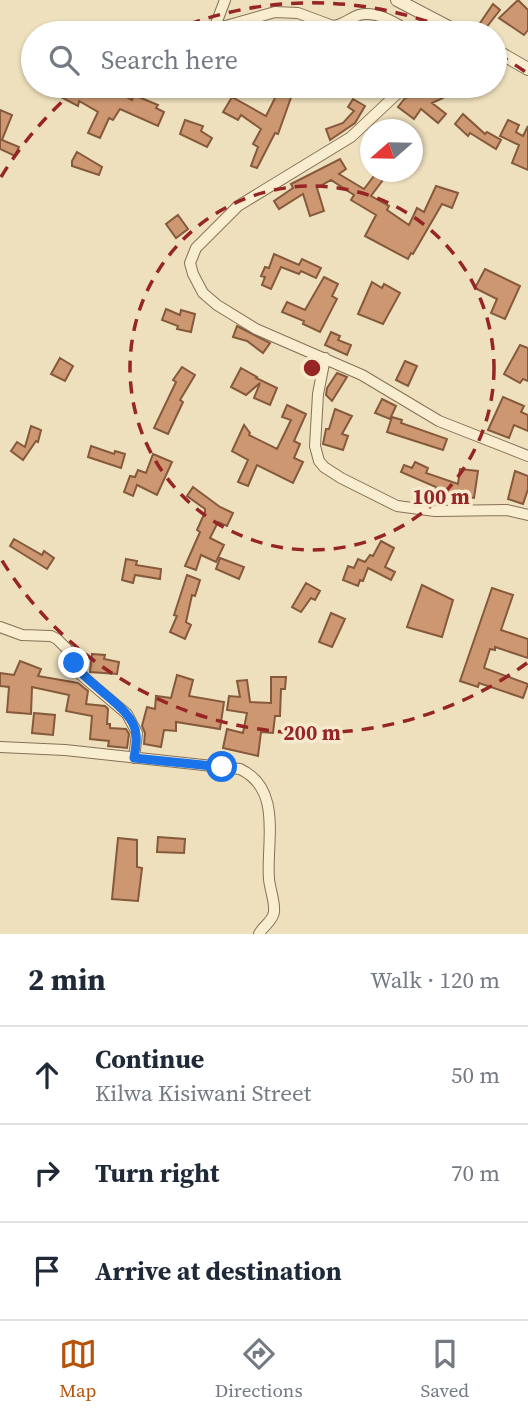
<!DOCTYPE html>
<meta charset="utf-8">
<style>
:root{--surface:#fff;--page:#f6f6f7;--text:#1f2937;--muted:#747a83;--line:#e0e1e3;--accent:#b45309}
body{margin:0;font-family:"Source Serif 4",serif;background:var(--page);color:var(--text)}
.compass{position:absolute;left:360px;top:119px;width:63px;height:63px;border-radius:50%;background:var(--surface);box-shadow:0 2px 5px #0004;rotate:250deg}
.stop{position:absolute;width:21px;height:21px;margin:-16px;border:5px solid #1a73e8;border-radius:50%;background:#fff}
.stop.end{background:#1a73e8;border-color:#fff;box-shadow:0 2px 7px #0008}
.list{margin:0;padding:0;list-style:none}
h2{display:flex;justify-content:space-between;align-items:center;height:91px;margin:0;padding:0 28px;font-size:30px}
h2 small{font-size:23px;font-weight:400;color:var(--muted)}
.list li{display:grid;grid-template-columns:46px 1fr auto;gap:21px;align-items:center;box-sizing:border-box;height:98px;padding:0 28px;border-top:2px solid var(--line)}
.list b{display:block;font-size:26px;white-space:nowrap}
.list p{margin:0;font-size:23px;white-space:nowrap;color:var(--muted)}
.list em{font-size:23px;font-style:normal;color:var(--muted)}
.icon{flex:none;width:38px;height:38px;fill:none;stroke:currentColor;stroke-width:2;stroke-linecap:round;stroke-linejoin:round}
.map{position:relative;flex:none;width:528px;height:934px;overflow:hidden}
.search{position:absolute;background:var(--surface);box-shadow:0 2px 5px #0004;left:21px;right:21px;top:21px;height:77px;display:flex;align-items:center;gap:18px;box-sizing:border-box;padding:0 24px;border-radius:38px;color:var(--muted);font-size:26px}
.sheet{height:385px;background:var(--surface)}
nav{display:flex;justify-content:space-around;align-items:center;box-sizing:border-box;height:98px;border-top:2px solid var(--line);background:var(--surface);font-size:19px;color:var(--muted)}
nav a{display:grid;justify-items:center;gap:4px}
nav .on{color:var(--accent)}
.map>svg:first-child{display:block}
.building{fill:#cd9871;stroke:#85593b;stroke-width:2}
.lines{fill:none;stroke-linecap:round;stroke-linejoin:round}
.minor-casing{stroke:#867056;stroke-width:12}
.tertiary-casing{stroke:#867056;stroke-width:14}
.minor{stroke:#f9edd0;stroke-width:10}
.tertiary{stroke:#f9edd0;stroke-width:12}
.route{stroke:#1a73e8;stroke-width:9}
.ring{fill:none;stroke:#962525;stroke-width:3.5;stroke-dasharray:12 9}
.centre{fill:#962525;stroke:#f6eacc;stroke-width:3.5}
.ring-label{font-size:21px;text-anchor:middle;font-weight:bold;fill:#962525;stroke:#f6eacc;stroke-width:7;stroke-linejoin:round;paint-order:stroke}
</style>
<div class="map">
<svg width="528" height="934" viewBox="0 0 528 934">
<rect width="100%" height="100%" fill="#eee0bd"/>
<path class="building" d="M518 0 528 10V30L524 35 499 18Z
M493 4 500 10 482 33 476 29Z
M67 86H106L132 100 134 95 158 105 156 108 164 112 158 126 120 109 113 120 109 118 100 138 88 133 98 112 79 101 78 106 61 97Z
M276 86 294 89 278 134 275 133 257 168 251 166 258 147 253 144 261 129 241 115 238 120 223 112 232 97 266 116 277 94 274 93Z
M429 86H457L441 94 443 98 432 103 446 114 438 123 421 109 414 119 398 107 405 98 423 93Z
M353 99 365 106 355 123 330 140 326 129 343 123 354 111 348 107Z
M0 110 12 115 2 140 19 147 15 156 0 149Z
M463 114 485 134 487 132 501 140 496 149 470 133 468 136 455 124Z
M185 120 203 126 201 131 212 138 207 147 180 134Z
M508 120 519 125 516 132 523 136 528 126V170L512 163 519 145 500 136Z
M77 152 102 167 99 175 72 166V161Z
M340 159 346 169 339 174 364 189 377 172 386 176 371 196 389 206 387 210 409 225 417 208 424 212 436 186 458 193 452 208 442 204 413 254 411 253 408 259 365 236 376 215 351 200 354 195 331 180 317 188 324 211 310 216 303 194 279 209 274 201 293 188 291 184Z
M178 215 188 229 176 238 166 224Z
M274 254 299 265 302 259 321 268 316 278 301 271 299 274 281 267 271 289 262 285 265 277 261 276 265 267 269 268Z
M485 269 520 286 505 319 491 313 497 299 475 288Z
M324 277 338 284 332 296 337 299 320 332 303 324 304 321 282 312 287 302 305 310Z
M372 282 382 288 384 284 400 293 383 324 358 314Z
M166 309 180 315 181 310 195 314 191 332 177 329 178 326 162 320Z
M237 326 270 343 263 353 247 341 233 337Z
M331 332 340 336 338 340 351 345 347 355 325 345Z
M520 345 528 348V381L523 379 520 383 504 374Z
M60 358 73 366 65 381 51 374Z
M405 361 417 366 408 386 396 380Z
M182 367 195 375 180 400 183 402 168 434 154 428 176 382 173 380Z
M241 368 257 377 256 378 277 388 270 405 254 398 260 383 246 395 231 387Z
M337 373 347 377 332 401 326 395 327 388Z
M503 397 524 406 521 412 528 415V431L514 425 509 438 488 430Z
M382 399 396 406 390 419 375 413Z
M287 405 306 414 294 441 300 444 294 458 303 462 293 483 257 465 248 486 238 482 248 460 232 451 244 425 250 433 249 435 277 449 291 420 282 417Z
M335 409 352 416 342 434 348 436 343 450 323 444 326 429H329Z
M392 417 402 420 401 423 447 439 443 450 387 432Z
M31 426 41 430 38 442 36 441 23 460 11 451 17 442 25 447Z
M91 446 114 454 115 451 125 454 121 468 88 457Z
M153 454 172 462 157 495 137 485 133 496 124 492 130 476 135 477 138 470 146 473Z
M415 462 428 468 426 473 458 484 460 469 478 471 474 498 452 495 450 499 434 494 436 487 401 472 404 465 412 468Z
M515 471 528 476V489L523 504 508 499Z
M193 487 220 507 233 513 227 526 218 522 210 538 224 545 216 562 201 555 196 570 185 566 200 532 197 530 205 512V509L187 496Z
M14 539 42 555 44 551 54 558 47 569 10 546Z
M381 541 394 548 385 567 395 572 391 580 368 568 363 581 360 580 358 586 343 580 348 566 354 568 358 559 365 562 370 555 373 556Z
M220 558 244 567 239 579 216 569Z
M126 559 137 561 136 565 161 569 160 579 135 575 133 583 122 580Z
M187 575 200 580 195 596 192 595 186 622 191 625 185 639 170 632 177 616 174 615Z
M306 583 320 591 315 600 311 598 301 612 292 607Z
M422 585 453 600 442 637 407 627Z
M492 588 513 595 501 630 528 639V658L495 647V650L490 649 484 668 528 684 523 698 479 683 478 687 460 681Z
M331 613 345 619 332 647 319 642Z
M92 654 105 655 104 659 119 662 117 674 90 672Z
M20 661 41 669 38 676 78 683 88 691 86 704 105 706 108 709 107 724H110V728L126 729 129 734 127 748 108 746 109 741 90 739 92 716 66 711 69 695 32 687 31 714 7 712 9 687 0 686V673L14 675Z
M177 675 193 680 189 696 224 702 220 729 176 722V731L164 730 161 747 144 744 145 733 142 726 147 707 155 709 156 696 171 698Z
M271 677H286L285 689H281L280 716H275L273 733 261 732 258 756 223 748 227 729 243 733 247 713 227 710 229 696 240 697 237 681 247 680 250 702 271 703Z
M34 713 55 715 53 735 32 733Z
M158 837 185 839 184 853 157 852Z
M118 838 137 840V867L142 868 138 901 112 899Z"/>
<g class="lines">
<defs>
<path id="minor" d="M214 29 225 0
M201 33 275 12 298 13 333 26C343 25 350 18 359 15 377 10 397 24 412 33
M421 86 400 91 351 137 238 206 196 248 190 263 193 274 203 293 217 305 256 329 362 375 439 421 528 456
M325 358 318 394 315 446 319 461 324 467 341 478 397 506 435 511 507 510 528 515
M0 627 22 635 51 636 57 639 67 649 81 675 127 714 137 733 134 758
M0 747 65 750 240 769C283 789 266 843 269 879 270 890 275 901 274 912 273 921 263 926 259 934"/>
<path id="tertiary" d="M397 0 460 33
M495 50 528 69"/>
</defs>
<use href="#minor" class="minor-casing"/>
<use href="#tertiary" class="tertiary-casing"/>
<use href="#minor" class="minor"/>
<use href="#tertiary" class="tertiary"/>
</g>
<g class="lines">
<path class="route" d="M74 663C88 687 135 708 136 735 137 742 135 751 134 758L222 767"/>
</g>
<g class="ring">
<circle cx="312" cy="368" r="182"/>
<path d="M527 663A365 365 0 0 1 1 559M1 177A365 365 0 0 1 80 86M169 32A365 365 0 0 1 455 32M497 54A365 365 0 0 1 527 73"/>
</g>
<circle cx="312" cy="368" r="10" class="centre"/>
<g class="ring-label">
<text x="441" y="504">100 m</text>
<text x="312" y="740">200 m</text>
</g>
</svg>
<svg class="compass" viewBox="-18 -18 36 36"><path d="M0-13l5 13h-10z" fill="#e53935"/><path d="M0 13l5-13h-10z" fill="#747a83"/></svg>
<div class="stop" style="left:222px;top:767px"></div>
<div class="stop end" style="left:74px;top:663px"></div>
<div class="search"><svg class="icon" aria-label="search" viewBox="0 0 24 24"><circle cx="10" cy="10" r="6"/><path d="M15 15l6 6"/></svg>Search here</div>
</div>
<section class="sheet">
<h2>2 min<small>Walk · 120 m</small></h2>
<ul class="list">
<li><svg class="icon" aria-label="ahead" viewBox="0 0 24 24"><path d="M12 20V5M6 11l6-6 6 6"/></svg><div><b>Continue</b><p>Kilwa Kisiwani Street</p></div><em>50 m</em></li>
<li><svg class="icon" aria-label="right" viewBox="0 0 24 24"><path d="M7 20v-9h11M14 6l5 5-5 5"/></svg><div><b>Turn right</b></div><em>70 m</em></li>
<li><svg class="icon" aria-label="arrive" viewBox="0 0 24 24"><path d="M6 21V4h12l-3 4 3 4H6"/></svg><div><b>Arrive at destination</b></div></li>
</ul>
</section>
<nav>
<a class="on"><svg class="icon" aria-label="map" viewBox="0 0 24 24"><path d="M3 6l6-2 6 2 6-2v14l-6 2-6-2-6 2zM9 4v14M15 6v14"/></svg>Map</a>
<a><svg class="icon" aria-label="directions" viewBox="0 0 24 24"><path d="M12 3l9 9-9 9-9-9zM9 14v-3h6M13 9l2 2-2 2"/></svg>Directions</a>
<a><svg class="icon" aria-label="saved" viewBox="0 0 24 24"><path d="M7 4h10v16l-5-4-5 4z"/></svg>Saved</a>
</nav>
